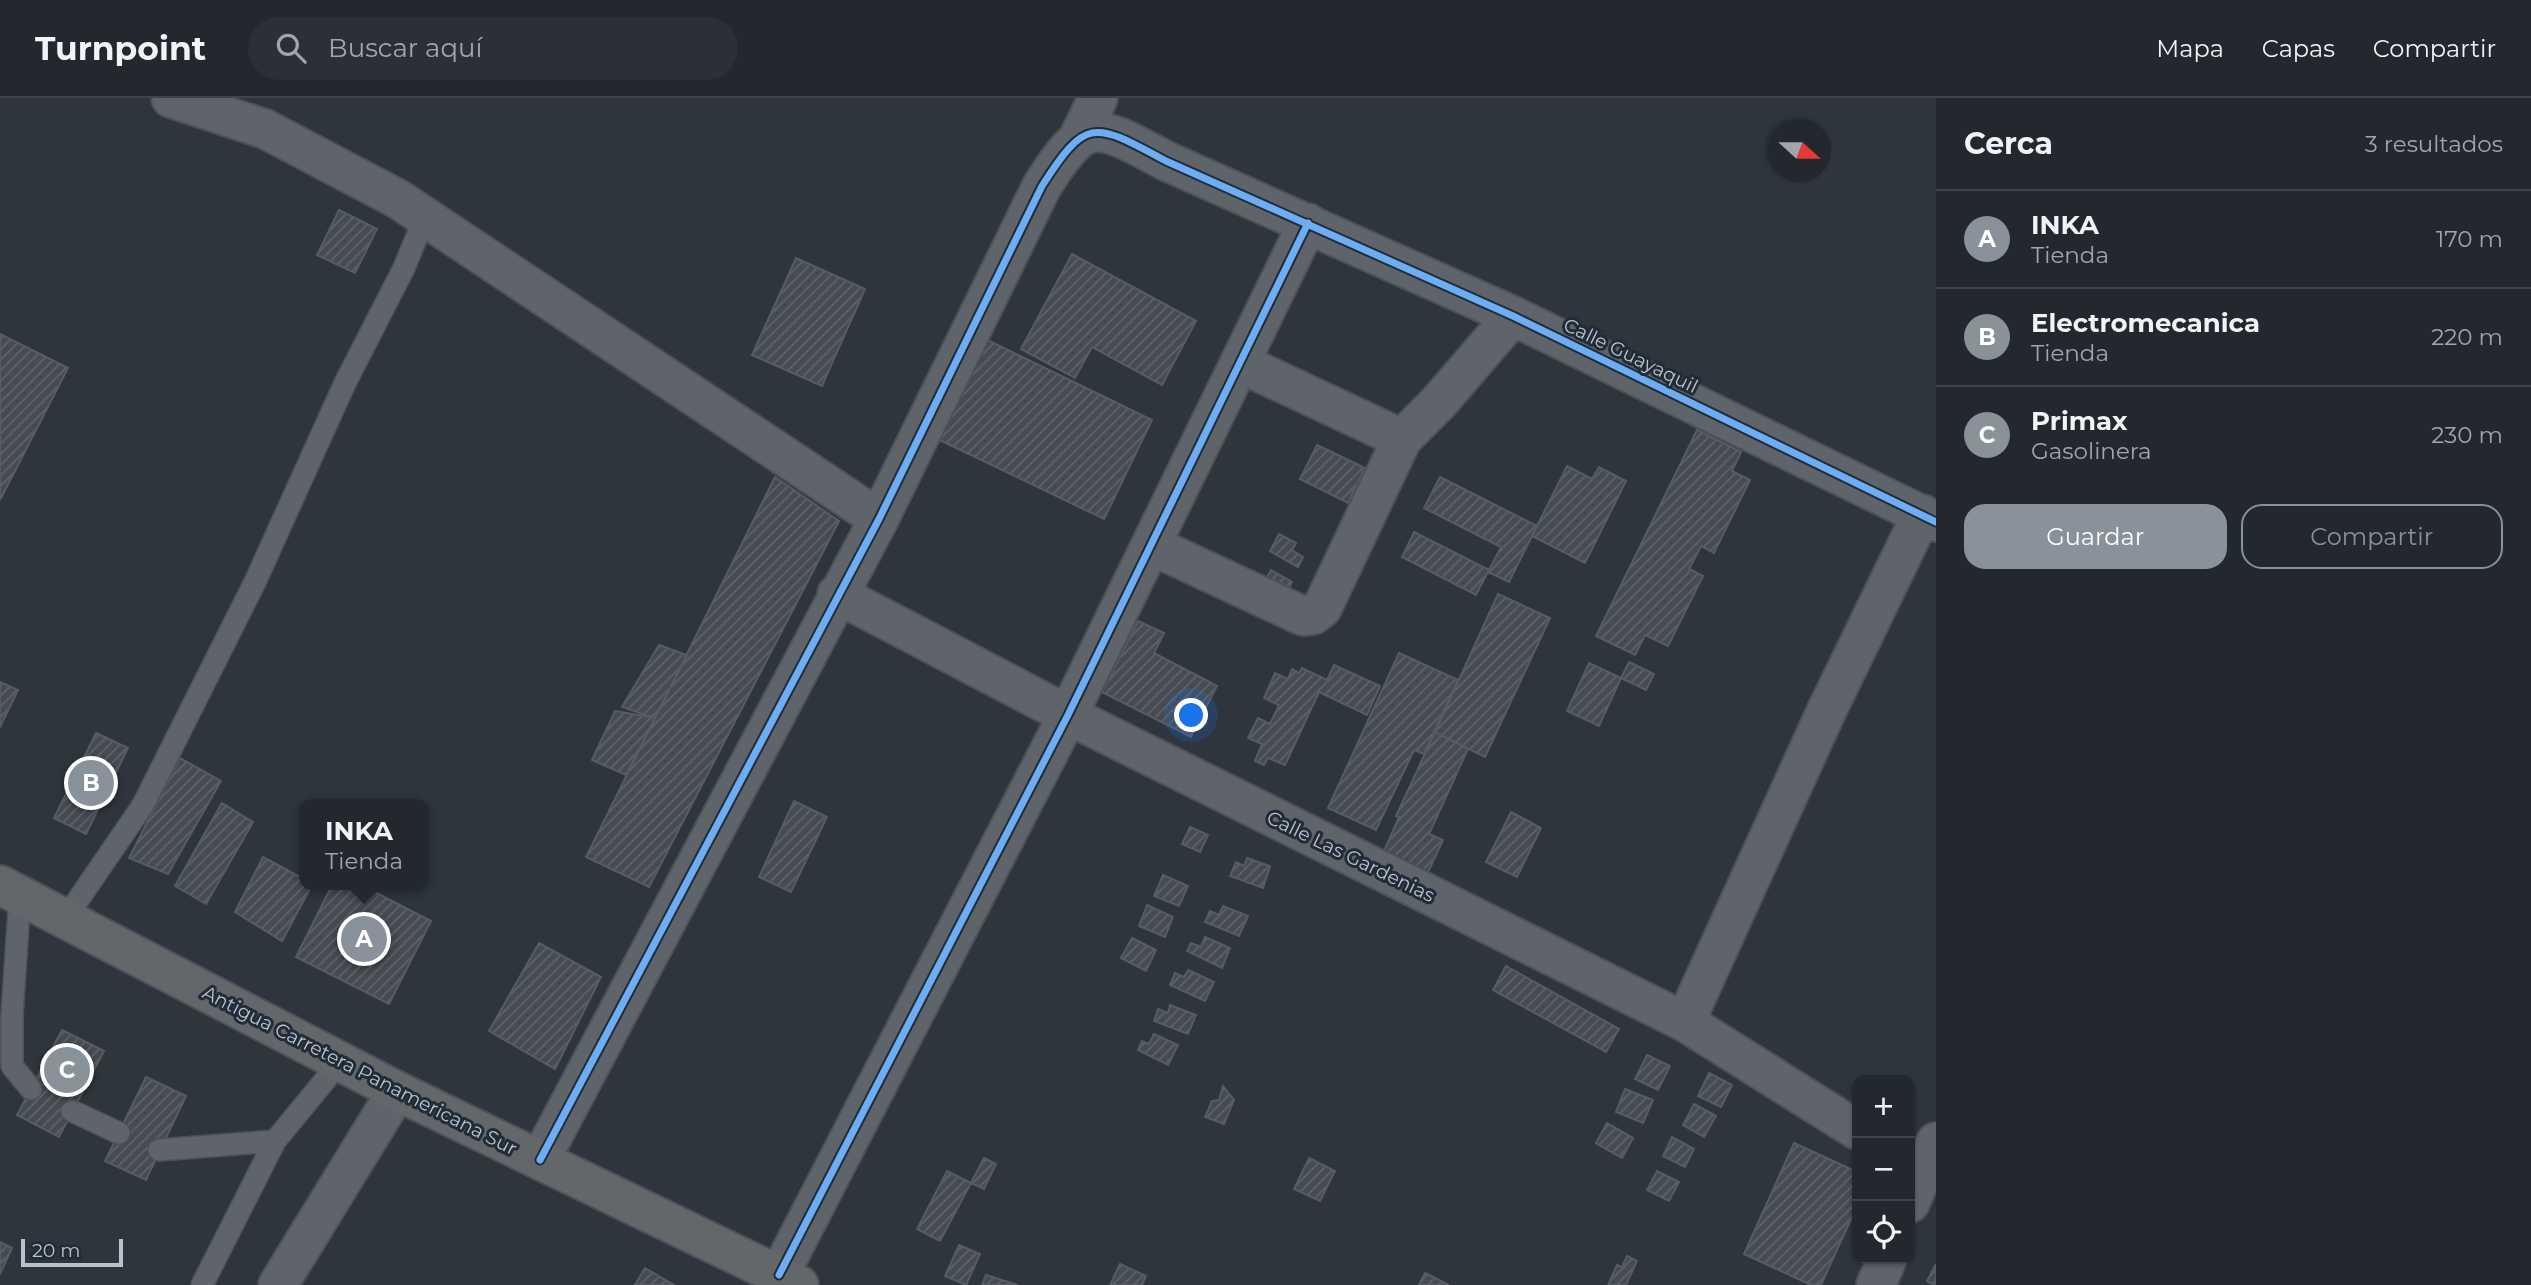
<!DOCTYPE html>
<html lang="es">
<meta charset="utf-8">
<style>
:root{--surface:#22282e;--page:#2a3036;--text:#f1f3f6;--muted:#a2a6aa;--line:#3f444a;--accent:#89919a}
body{margin:0;font-family:Montserrat,sans-serif;background:var(--page);color:var(--text)}
.controls{position:absolute;right:21px;bottom:21px;display:grid;overflow:hidden;border-radius:14px;box-shadow:0 2px 5px #0004}
.controls button{width:63px;height:63px;display:grid;place-items:center;padding:0;border:0;border-bottom:2px solid var(--line);background:var(--surface);color:var(--text);font:35px sans-serif}
.compass{position:absolute;left:1768px;top:21px;width:63px;height:63px;border-radius:50%;background:var(--surface);box-shadow:0 2px 5px #0004;rotate:111deg}
.scale{position:absolute;left:21px;bottom:18px;width:102px;box-sizing:border-box;padding-left:7px;border:4px solid #bac2cc;border-top:0;font-size:19px;line-height:24px;white-space:nowrap;color:#bac2cc;-webkit-text-stroke:5px #212c38;paint-order:stroke}
.you{position:absolute;left:1192px;top:618px;width:24px;height:24px;margin:-18px;border:5px solid #fff;border-radius:50%;background:#1a73e8;box-shadow:0 0 0 10px #1a73e833}
.badge{display:grid;place-items:center;width:46px;height:46px;border-radius:50%;background:var(--accent);color:#fff;font-size:23px;font-weight:700}
.pin{position:absolute;translate:-50% -50%;border:4px solid #fff;box-shadow:0 2px 7px #0006}
.popup{position:absolute;left:299px;top:701px;width:130px;height:91px;box-sizing:border-box;display:grid;place-content:center;border-radius:14px;background:var(--surface);filter:drop-shadow(0 2px 5px #0005);font-size:23px;white-space:nowrap;color:var(--muted)}
.popup b{font-size:26px;color:var(--text)}
.popup::after{content:'';position:absolute;left:50%;top:100%;margin-left:-14px;border:14px solid transparent;border-top-color:var(--surface)}
.list{margin:0;padding:0;list-style:none}
h2{display:flex;justify-content:space-between;align-items:center;height:91px;margin:0;padding:0 28px;font-size:30px}
h2 small{font-size:23px;font-weight:400;color:var(--muted)}
.list li{display:grid;grid-template-columns:46px 1fr auto;gap:21px;align-items:center;box-sizing:border-box;height:98px;padding:0 28px;border-top:2px solid var(--line)}
.list b{display:block;font-size:26px;white-space:nowrap}
.list p{margin:0;font-size:23px;white-space:nowrap;color:var(--muted)}
.list em{font-size:23px;font-style:normal;color:var(--muted)}
.actions{display:flex;gap:14px;padding:21px 28px}
.actions a{flex:1;padding:16px 0;border:2px solid var(--accent);border-radius:21px;text-align:center;font-size:24px;color:var(--accent)}
.actions .main{background:var(--accent);color:#fff}
.icon{flex:none;width:38px;height:38px;fill:none;stroke:currentColor;stroke-width:2;stroke-linecap:round;stroke-linejoin:round}
.map{position:relative;flex:none;width:1936px;height:1187px;overflow:hidden}
header{display:flex;align-items:center;gap:42px;box-sizing:border-box;height:98px;padding:0 35px;background:var(--surface);border-bottom:2px solid var(--line)}
header strong{font-size:33px}
nav{display:flex;gap:38px;margin-inline-start:auto;font-size:24px}
.search{width:490px;height:63px;background:var(--page);display:flex;align-items:center;gap:18px;box-sizing:border-box;padding:0 24px;border-radius:38px;color:var(--muted);font-size:26px}
main{display:flex}
aside{flex:1;background:var(--surface)}
.map>svg:first-child{display:block}
.building{fill:url(#building-hatch);stroke:#575c64;stroke-width:2}
.lines{fill:none;stroke-linecap:round;stroke-linejoin:round}
.lane-casing{stroke:#4d5157;stroke-width:24}
.street-casing{stroke:#4d5157;stroke-width:42}
.highway-casing{stroke:#4b5159;stroke-width:42}
.lane{stroke:#5f646a;stroke-width:21}
.street{stroke:#5f646a;stroke-width:38}
.highway{stroke:#64676a;stroke-width:38}
.cycleway-casing{stroke:#212c38;stroke-width:11}
.cycleway{stroke:#6dadf4;stroke-width:7}
.labels{text-anchor:middle;stroke-width:6;stroke-linejoin:round;paint-order:stroke}
.street-label{font-size:19px;fill:#bac2cc;stroke:#212c38}
</style>
<header>
<strong>Turnpoint</strong>
<div class="search"><svg class="icon" aria-label="search" viewBox="0 0 24 24"><circle cx="10" cy="10" r="6"/><path d="M15 15l6 6"/></svg>Buscar aquí</div>
<nav><a>Mapa</a><a>Capas</a><a>Compartir</a></nav>
</header>
<main>
<div class="map">
<svg width="1936" height="1187" viewBox="0 0 1936 1187">
<defs>
<pattern id="building-hatch" width="6" height="6" patternUnits="userSpaceOnUse" patternTransform="scale(1.75)"><rect width="6" height="6" fill="#454b51"/><path d="M-1 1l2-2M0 6l6-6M5 7l2-2" fill="none" stroke="#5e6369"/></pattern>
</defs>
<rect width="100%" height="100%" fill="#2e353d"/>
<path class="building" d="M339 112 377 131 355 175 317 157Z
M1072 156 1196 223 1162 287 1092 249 1075 280 1021 251Z
M796 160 865 191 822 288 752 257Z
M973 235 1152 322 1104 421 925 335Z
M0 236 68 270 0 402Z
M1697 332 1741 354 1732 373 1750 382 1714 455 1701 448 1689 471 1703 478 1668 548 1645 537 1635 557 1596 538Z
M1317 347 1365 370 1348 405 1300 381Z
M1567 368 1592 381 1599 369 1626 383 1585 465 1532 438Z
M775 379 839 423 649 789 586 759Z
M1440 379 1537 428 1509 484 1488 474 1501 449 1424 410Z
M1414 434 1489 472 1476 497 1402 459Z
M1279 436 1296 445 1292 452 1303 459 1298 469 1270 453Z
M1271 472 1292 484 1285 498 1263 487Z
M1498 496 1550 520 1485 659 1435 634Z
M1138 523 1164 535 1154 555 1217 588 1191 639 1102 594Z
M659 547 687 557 655 620 622 609Z
M1399 555 1458 582 1424 656 1414 652 1376 732 1328 710Z
M1629 564 1654 576 1646 592 1621 580Z
M1589 565 1621 580 1599 628 1567 613Z
M1334 567 1380 588 1367 617 1319 594 1285 667 1268 660 1264 667 1255 663 1262 646 1248 640 1258 620 1270 626 1279 607 1264 600 1275 575 1288 581 1292 571 1299 575 1302 570 1327 582Z
M0 584 18 592 0 629Z
M615 613 655 620 626 677 592 662Z
M1435 634 1468 651 1429 736 1443 742 1425 781 1381 760 1399 719 1396 718Z
M96 635 128 650 86 736 54 720Z
M180 660 221 683 168 776 129 760Z
M794 703 827 719 791 794 759 779Z
M222 705 253 724 206 806 175 788Z
M1511 714 1541 730 1517 779 1486 764Z
M1190 729 1208 737 1200 754 1182 746Z
M263 759 304 781V787H312L282 843 235 814Z
M1247 760 1270 768 1263 790 1230 778 1236 764 1244 768Z
M1163 777 1188 788 1179 808 1154 798Z
M332 787H361L431 823 389 906 296 859Z
M1147 807 1173 819 1165 839 1139 828Z
M1223 808 1248 818 1239 838 1205 824 1210 813 1219 817Z
M1205 839 1230 850 1222 870 1187 853 1191 845 1201 849Z
M1132 840 1156 852 1146 873 1121 860Z
M539 845 601 879 555 971 489 933Z
M1506 868 1619 931 1606 954 1493 892Z
M1188 872 1214 884 1205 903 1170 887 1175 875 1184 879Z
M1170 907 1196 917 1188 936 1154 923 1158 911 1168 915Z
M62 932 104 953 59 1039 17 1017Z
M1154 936 1178 947 1168 967 1138 952 1142 943 1149 946Z
M1647 957 1670 968 1658 992 1635 981Z
M1709 975 1732 987 1721 1009 1698 998Z
M146 979 186 998 146 1082 105 1063Z
M1223 988 1234 1002 1224 1026 1205 1019 1212 1003 1219 1002Z
M1625 991 1653 1002 1643 1025 1616 1014Z
M1694 1006 1716 1018 1704 1039 1683 1027Z
M1607 1025 1633 1040 1622 1060 1596 1045Z
M1672 1039 1694 1051 1685 1069 1663 1058Z
M1794 1045 1857 1074V1108L1821 1187H1811L1744 1156Z
M984 1060 996 1066 984 1091 971 1085Z
M1309 1060 1335 1073 1320 1103 1294 1091Z
M947 1073 971 1085 940 1143 917 1131Z
M1657 1073 1679 1084 1669 1103 1647 1092Z
M0 1144 12 1150 0 1176Z
M959 1147 980 1156 966 1187 945 1178Z
M1627 1158 1637 1163 1626 1187H1608L1617 1167 1622 1169Z
M1120 1166 1146 1178 1142 1187H1110Z
M1936 1166V1187H1934L1927 1183Z
M645 1170 674 1187H635Z
M1425 1175 1449 1187H1419Z
M986 1177 1018 1187H982Z"/>
<g class="lines">
<defs>
<path id="lane" d="M20 797 12 917V968L31 991
M65 821 143 707 255 484 345 285 404 170 425 119
M72 1013 119 1035
M159 1052 275 1043
M202 1187 275 1043 340 964"/>
<path id="street" d="M171 0 265 31 398 101 879 421
M1080 37 1098 0
M1240 265 1402 341
M1151 447 1303 518 1313 517 1322 510 1402 341 1439 304 1513 218
M837 496 1068 617 1685 924 1857 1032
M1685 924 1826 614 1922 416
M540 1062 879 421 1042 88C1087 17 1095 25 1166 63L1513 218 1936 424
M1910 1105 1936 1044
M779 1177 1068 617 1308 125
M278 1187 397 993
M1876 1187 1887 1161"/>
<path id="highway" d="M0 787 397 993 799 1187"/>
</defs>
<use href="#lane" class="lane-casing"/>
<use href="#street" class="street-casing"/>
<use href="#highway" class="highway-casing"/>
<use href="#lane" class="lane"/>
<use href="#street" class="street"/>
<use href="#highway" class="highway"/>
<defs>
<path id="cycleway" d="M540 1062 879 421 1042 88C1087 17 1095 25 1166 63L1513 218 1936 424
M779 1177 1068 617 1308 125"/>
</defs>
<use href="#cycleway" class="cycleway-casing"/>
<use href="#cycleway" class="cycleway"/>
</g>
<g class="labels">
<g class="street-label">
<text transform="translate(1631 257) rotate(26)" y="7">Calle Guayaquil</text>
<text transform="translate(1351 758) rotate(26)" y="7">Calle Las Gardenias</text>
<text transform="translate(360 972) rotate(27)" y="7">Antigua Carretera Panamericana Sur</text>
</g>
</g>
</svg>
<div class="controls">
<button>+</button>
<button>−</button>
<button><svg class="icon" aria-label="locate" viewBox="0 0 24 24"><circle cx="12" cy="12" r="6"/><path d="M12 2v4M12 18v4M2 12h4M18 12h4"/></svg></button>
</div>
<svg class="compass" viewBox="-18 -18 36 36"><path d="M0-13l5 13h-10z" fill="#e53935"/><path d="M0 13l5-13h-10z" fill="#a2a6aa"/></svg>
<div class="scale">20 m</div>
<div class="you"></div>
<div class="pin badge" style="left:364px;top:841px">A</div>
<div class="popup"><b>INKA</b>Tienda</div>
<div class="pin badge" style="left:91px;top:685px">B</div>
<div class="pin badge" style="left:67px;top:972px">C</div>
</div>
<aside>
<h2>Cerca<small>3 resultados</small></h2>
<ul class="list">
<li><span class="badge">A</span><div><b>INKA</b><p>Tienda</p></div><em>170 m</em></li>
<li><span class="badge">B</span><div><b>Electromecanica</b><p>Tienda</p></div><em>220 m</em></li>
<li><span class="badge">C</span><div><b>Primax</b><p>Gasolinera</p></div><em>230 m</em></li>
</ul>
<div class="actions"><a class="main">Guardar</a><a>Compartir</a></div>
</aside>
</main>
